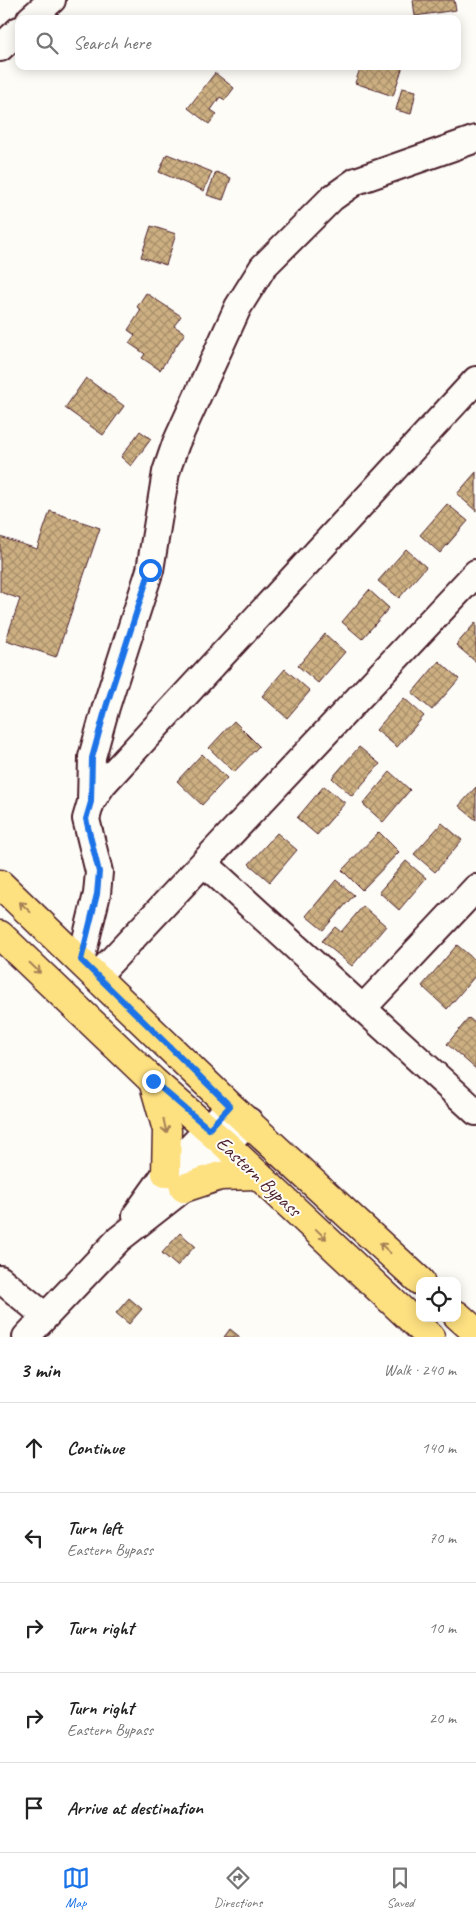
<!DOCTYPE html>
<meta charset="utf-8">
<style>
:root{--surface:#fff;--page:#f6f6f6;--text:#222;--muted:#767676;--line:#e0e0e0;--accent:#1a73e8}
body{margin:0;font-family:Caveat,sans-serif;background:var(--page);color:var(--text)}
.controls{position:absolute;right:15px;bottom:15px;display:grid;overflow:hidden;border-radius:10px;box-shadow:0 2px 12px #0003}
.controls button{width:45px;height:45px;display:grid;place-items:center;padding:0;border:0;border-bottom:1px solid var(--line);background:var(--surface);color:var(--text);font:25px sans-serif}
.stop{position:absolute;width:15px;height:15px;margin:-11px;border:4px solid #1a73e8;border-radius:50%;background:#fff}
.stop.end{background:#1a73e8;border-color:#fff;box-shadow:0 1px 5px #0008}
.list{margin:0;padding:0;list-style:none}
h2{display:flex;justify-content:space-between;align-items:center;height:65px;margin:0;padding:0 20px;font-size:21px}
h2 small{font-size:16px;font-weight:400;color:var(--muted)}
.list li{display:grid;grid-template-columns:32px 1fr auto;gap:15px;align-items:center;box-sizing:border-box;height:90px;padding:0 20px;border-top:1px solid var(--line)}
.list b{display:block;font-size:19px;white-space:nowrap}
.list p{margin:0;font-size:16px;white-space:nowrap;color:var(--muted)}
.list em{font-size:16px;font-style:normal;color:var(--muted)}
.icon{flex:none;width:28px;height:28px;fill:none;stroke:currentColor;stroke-width:2;stroke-linecap:round;stroke-linejoin:round}
.map{position:relative;flex:none;width:476px;height:1337px;overflow:hidden}
.search{position:absolute;background:var(--surface);box-shadow:0 2px 12px #0003;left:15px;right:15px;top:15px;height:55px;display:flex;align-items:center;gap:12px;box-sizing:border-box;padding:0 18px;border-radius:10px;color:var(--muted);font-size:19px}
.sheet{height:515px;background:var(--surface)}
nav{display:flex;justify-content:space-around;align-items:center;box-sizing:border-box;height:70px;border-top:1px solid var(--line);background:var(--surface);font-size:14px;color:var(--muted)}
nav a{display:grid;justify-items:center;gap:2px}
nav .on{color:var(--accent)}
.map>svg:first-child{display:block}
.building{fill:url(#building-cross-hatch);stroke:#4a1f2b}
.lines{fill:none;stroke-linecap:round;stroke-linejoin:round}
.minor-casing{stroke:#4a1f2b;stroke-width:30}
.major-casing{stroke:#4a1f2b;stroke-width:31}
.minor{stroke:#fdfcf7;stroke-width:26}
.major{stroke:#fde080;stroke-width:28}
.oneway{stroke:#a48056}
.route{stroke:#1a73e8;stroke-width:6}
.labels{text-anchor:middle;stroke-width:4;stroke-linejoin:round;paint-order:stroke}
.street-label{font-size:20px;fill:#4a1f2b;stroke:#fdfcf7}
</style>
<div class="map">
<svg width="476" height="1337" viewBox="0 0 476 1337">
<defs>
<pattern id="building-cross-hatch" width="8" height="8" patternUnits="userSpaceOnUse" patternTransform="scale(1.25)"><rect width="8" height="8" fill="#cdb082"/><path d="M0 0l8 8M0 8l8-8" fill="none" stroke="#a88f6b"/></pattern>
</defs>
<rect width="100%" height="100%" fill="#fdfcf7"/>
<filter id="ink" filterUnits="userSpaceOnUse"><feTurbulence type="fractalNoise" baseFrequency=".02" numOctaves="2"/><feDisplacementMap in="SourceGraphic" scale="10" xChannelSelector="R" yChannelSelector="G"/><feConvolveMatrix kernelMatrix="1 2 1 2 8 2 1 2 1" color-interpolation-filters="sRGB"/></filter>
<g filter="url(#ink)">
<path class="building" d="M413 0H454L456 10 415 16Z
M361 66H403L393 96 355 83Z
M215 73 234 88 225 100 220 97 211 110 217 114 209 124 188 108Z
M402 88 416 91 411 114 396 110Z
M167 154 212 172 204 191 159 172Z
M216 172 231 178 223 200 207 195Z
M151 226 176 234 166 265 141 257Z
M146 293 181 316 174 326 185 333 160 370 142 358 145 354 129 343 135 335 128 330 141 310 137 307Z
M86 378 124 406 103 435 65 408Z
M140 431 151 439 131 466 121 457Z
M476 472V511L457 494Z
M447 504 468 521 440 553 420 535Z
M50 511 100 528 56 657 6 640 20 599 0 592V537L37 549Z
M406 549 426 567 399 598 378 581Z
M369 590 389 608 362 639 342 622Z
M476 622V662L456 645Z
M325 634 345 652 318 683 298 666Z
M439 661 459 679 432 710 412 693Z
M285 669 310 691 287 718 262 696Z
M404 698 424 716 397 747 376 730Z
M234 721 259 746 234 772 209 748Z
M359 747 380 764 352 796 332 778Z
M202 754 227 778 202 805 177 781Z
M390 772 410 790 383 822 363 804Z
M324 786 345 803 317 835 297 818Z
M476 787V820L459 806Z
M442 823 462 840 435 872 414 854Z
M379 832 399 852 362 890 342 870Z
M277 833 297 850 270 882 249 864Z
M406 861 426 878 399 910 379 892Z
M336 880 354 895 323 930 306 916Z
M363 906 386 926 352 966 322 941 335 927 341 932Z
M457 945 476 961V975L447 1009 422 986Z
M469 1018 476 1024V1069L447 1044Z
M180 1233 195 1246 177 1266 162 1253Z
M129 1298 142 1309 129 1324 116 1313Z
M230 1329 240 1337H224Z"/>
<g class="lines">
<defs>
<path id="minor" d="M30 19 52 0
M0 48 19 30
M91 802 92 757 106 707 150 570 166 472 176 443 238 307 263 267 332 198 356 181 476 139
M204 863 476 1112
M81 960 97 894 99 872 86 819 91 802 103 784 476 380
M97 976 476 573
M363 1008 476 888
M136 1215 166 1173 230 1106
M0 1279 45 1316
M26 1337 119 1239 184 1188 249 1121"/>
<path id="major" d="M0 884 230 1106 420 1281
M0 935 153 1081 226 1145 430 1337
M153 1081 167 1130 166 1173
M184 1188 220 1176 259 1175
M457 1315 476 1332"/>
</defs>
<use href="#minor" class="minor-casing"/>
<use href="#major" class="major-casing"/>
<use href="#minor" class="minor"/>
<use href="#major" class="major"/>
</g>
<defs><path id="oneway-shaft" d="M-6 0H5M1.5-3L5.5 0L1.5 3" fill="none" stroke-width="1.6" stroke-linecap="round" stroke-linejoin="round" transform="scale(1.25)"/></defs>
<g class="oneway">
<use href="#oneway-shaft" transform="translate(25 907) rotate(-137)"/>
<use href="#oneway-shaft" transform="translate(35 968) rotate(44)"/>
<use href="#oneway-shaft" transform="translate(165 1126) rotate(78)"/>
<use href="#oneway-shaft" transform="translate(321 1234) rotate(43)"/>
<use href="#oneway-shaft" transform="translate(385 1248) rotate(-137)"/>
</g>
</g>
<g class="lines" filter="url(#ink)">
<path class="route" d="M150 570 106 707 92 758 91 802 86 819 99 872 97 894 81 960 230 1106 209 1129 153 1081"/>
</g>
<g class="labels">
<g class="street-label">
<text transform="translate(259 1176) rotate(43)" y="7">Eastern Bypass</text>
</g>
</g>
</svg>
<div class="controls">
<button><svg class="icon" aria-label="locate" viewBox="0 0 24 24"><circle cx="12" cy="12" r="6"/><path d="M12 2v4M12 18v4M2 12h4M18 12h4"/></svg></button>
</div>
<div class="stop" style="left:150px;top:570px"></div>
<div class="stop end" style="left:153px;top:1081px"></div>
<div class="search"><svg class="icon" aria-label="search" viewBox="0 0 24 24"><circle cx="10" cy="10" r="6"/><path d="M15 15l6 6"/></svg>Search here</div>
</div>
<section class="sheet">
<h2>3 min<small>Walk · 240 m</small></h2>
<ul class="list">
<li><svg class="icon" aria-label="ahead" viewBox="0 0 24 24"><path d="M12 20V5M6 11l6-6 6 6"/></svg><div><b>Continue</b></div><em>140 m</em></li>
<li><svg class="icon" aria-label="left" viewBox="0 0 24 24"><path d="M17 20v-9H6M10 6l-5 5 5 5"/></svg><div><b>Turn left</b><p>Eastern Bypass</p></div><em>70 m</em></li>
<li><svg class="icon" aria-label="right" viewBox="0 0 24 24"><path d="M7 20v-9h11M14 6l5 5-5 5"/></svg><div><b>Turn right</b></div><em>10 m</em></li>
<li><svg class="icon" aria-label="right" viewBox="0 0 24 24"><path d="M7 20v-9h11M14 6l5 5-5 5"/></svg><div><b>Turn right</b><p>Eastern Bypass</p></div><em>20 m</em></li>
<li><svg class="icon" aria-label="arrive" viewBox="0 0 24 24"><path d="M6 21V4h12l-3 4 3 4H6"/></svg><div><b>Arrive at destination</b></div></li>
</ul>
</section>
<nav>
<a class="on"><svg class="icon" aria-label="map" viewBox="0 0 24 24"><path d="M3 6l6-2 6 2 6-2v14l-6 2-6-2-6 2zM9 4v14M15 6v14"/></svg>Map</a>
<a><svg class="icon" aria-label="directions" viewBox="0 0 24 24"><path d="M12 3l9 9-9 9-9-9zM9 14v-3h6M13 9l2 2-2 2"/></svg>Directions</a>
<a><svg class="icon" aria-label="saved" viewBox="0 0 24 24"><path d="M7 4h10v16l-5-4-5 4z"/></svg>Saved</a>
</nav>
